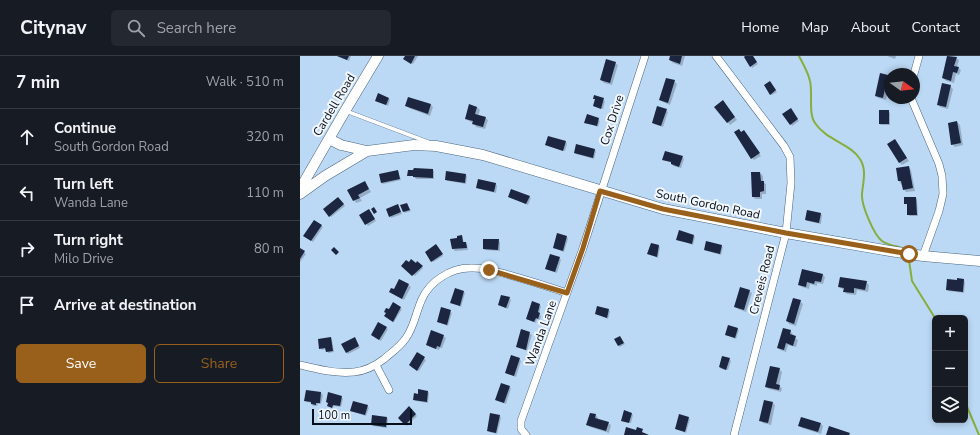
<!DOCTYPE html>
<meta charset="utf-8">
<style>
:root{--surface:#171b24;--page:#242831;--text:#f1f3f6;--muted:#9ea1a6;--line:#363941;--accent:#98601b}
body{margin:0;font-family:"Nunito Sans",sans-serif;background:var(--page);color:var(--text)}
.controls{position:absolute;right:12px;bottom:12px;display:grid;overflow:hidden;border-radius:6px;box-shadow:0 2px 6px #0003}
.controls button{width:36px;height:36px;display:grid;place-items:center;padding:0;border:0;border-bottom:1px solid var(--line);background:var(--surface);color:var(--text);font:20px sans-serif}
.compass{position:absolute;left:584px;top:12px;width:36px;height:36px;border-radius:50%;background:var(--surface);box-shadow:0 2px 6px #0003;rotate:105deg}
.scale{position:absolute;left:12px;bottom:10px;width:100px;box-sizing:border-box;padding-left:4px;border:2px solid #050e18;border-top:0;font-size:11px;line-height:14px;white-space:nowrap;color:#050e18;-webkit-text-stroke:3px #f1f7fd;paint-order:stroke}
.stop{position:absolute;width:12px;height:12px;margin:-9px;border:3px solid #98601b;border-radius:50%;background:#fff}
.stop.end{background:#98601b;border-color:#fff;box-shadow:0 1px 4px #0008}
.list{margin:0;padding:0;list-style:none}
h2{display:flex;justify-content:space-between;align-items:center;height:52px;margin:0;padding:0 16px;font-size:17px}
h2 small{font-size:13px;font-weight:400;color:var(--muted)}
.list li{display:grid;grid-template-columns:26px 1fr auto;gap:12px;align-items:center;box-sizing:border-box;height:56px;padding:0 16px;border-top:1px solid var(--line)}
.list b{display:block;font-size:15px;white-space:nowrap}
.list p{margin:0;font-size:13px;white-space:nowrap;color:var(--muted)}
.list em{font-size:13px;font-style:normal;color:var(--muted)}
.actions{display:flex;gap:8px;padding:12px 16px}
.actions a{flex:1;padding:9px 0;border:1px solid var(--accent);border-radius:6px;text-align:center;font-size:14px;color:var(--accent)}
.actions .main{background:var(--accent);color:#fff}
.icon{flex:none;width:22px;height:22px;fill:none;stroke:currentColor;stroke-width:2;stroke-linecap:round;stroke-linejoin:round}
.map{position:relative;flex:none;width:680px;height:379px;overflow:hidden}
header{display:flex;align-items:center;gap:24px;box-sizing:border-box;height:56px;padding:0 20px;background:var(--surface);border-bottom:1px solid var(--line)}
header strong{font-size:19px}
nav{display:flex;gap:22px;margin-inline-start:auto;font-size:14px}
.search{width:280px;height:36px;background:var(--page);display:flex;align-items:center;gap:10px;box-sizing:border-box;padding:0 14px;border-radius:6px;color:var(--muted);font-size:15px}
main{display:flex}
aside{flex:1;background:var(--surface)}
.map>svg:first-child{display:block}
.shadow{fill:#0003}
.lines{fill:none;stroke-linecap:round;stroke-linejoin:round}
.stream{stroke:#87ae3d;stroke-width:2}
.building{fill:#1c2640}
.lane-casing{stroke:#4a657e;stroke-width:4.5}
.street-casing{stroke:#4a657e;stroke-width:8}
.secondary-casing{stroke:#4a657e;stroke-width:11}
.lane{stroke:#fff;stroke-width:3.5}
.street{stroke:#fff;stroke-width:7}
.secondary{stroke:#fff;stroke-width:10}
.route{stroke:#98601b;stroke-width:5}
.labels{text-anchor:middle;stroke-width:4;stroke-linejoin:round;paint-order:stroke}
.street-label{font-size:12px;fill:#050e18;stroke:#f1f7fd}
</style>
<header>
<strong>Citynav</strong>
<div class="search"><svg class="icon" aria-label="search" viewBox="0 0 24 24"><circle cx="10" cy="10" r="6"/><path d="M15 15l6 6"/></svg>Search here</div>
<nav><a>Home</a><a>Map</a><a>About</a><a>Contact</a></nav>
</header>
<main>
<aside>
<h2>7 min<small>Walk · 510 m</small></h2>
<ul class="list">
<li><svg class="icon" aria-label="ahead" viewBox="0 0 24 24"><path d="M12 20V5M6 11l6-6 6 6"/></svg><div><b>Continue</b><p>South Gordon Road</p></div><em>320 m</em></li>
<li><svg class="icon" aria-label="left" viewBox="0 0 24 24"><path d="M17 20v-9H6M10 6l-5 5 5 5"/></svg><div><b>Turn left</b><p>Wanda Lane</p></div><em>110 m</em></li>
<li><svg class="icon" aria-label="right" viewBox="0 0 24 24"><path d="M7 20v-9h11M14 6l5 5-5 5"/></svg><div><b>Turn right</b><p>Milo Drive</p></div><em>80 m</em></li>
<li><svg class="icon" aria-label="arrive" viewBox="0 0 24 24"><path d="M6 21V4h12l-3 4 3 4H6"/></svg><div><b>Arrive at destination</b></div></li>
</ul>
<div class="actions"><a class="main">Save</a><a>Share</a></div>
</aside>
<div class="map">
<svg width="680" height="379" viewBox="0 0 680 379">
<rect width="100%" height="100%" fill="#bbd9f5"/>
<path class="shadow" d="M37 0H51L49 5Z
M106 0H118L113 8 106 4Z
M371 0H385L382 10 373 7 370 4Z
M447 0H453L458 8 452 12Z
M587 0H596L595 3Z
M648 0 656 2 659 4 657 11 661 14 659 19 656 18 654 27 646 25 643 22Z
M315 7 318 9 312 29 304 27 301 24Z
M588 20 590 24 586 44 578 42 576 40Z
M374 25 377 28 370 49 363 46 360 44Z
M470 26 477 36 472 39 470 38Z
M650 30 653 33 648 53 640 51 638 48Z
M295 40 305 45 303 53 294 50 296 44 294 43Z
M89 43 90 44 88 50 76 45Z
M130 48 133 51 130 60 109 52 107 49Z
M425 48 437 64 430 69 416 51Z
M170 49 177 51 180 54 178 60 185 62 188 64 185 73 176 71 174 67 169 65 166 63Z
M366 54 368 56 363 71 354 68 353 66Z
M492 55 499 65 492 70 491 68Z
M588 55 590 57V69H581L580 68Z
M288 60 300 65 298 71 286 66Z
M657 66 660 69 663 89 655 91 652 88Z
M444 75 461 100 454 104 452 102 441 77Z
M595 84 609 105 602 109 599 106Z
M266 86 267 88 265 95 246 89Z
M294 93 296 95 294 103 276 98 275 97Z
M382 101 384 103 381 112 373 110 372 107 363 103Z
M609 111 611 114 615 135 606 136 599 125Z
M133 114 134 115V123H116L114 120H109Z
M98 115 101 124 83 128 82 127Z
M460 117 463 120V126L466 128V138H462V143H455L453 140Z
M166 119 167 120 166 128 148 125 146 124Z
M65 126 71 136 60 142 62 145 56 147 48 134Z
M196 128 197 130 196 137 179 133 177 131Z
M209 141H229L231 142 228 149Z
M38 142 45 150 31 161 24 154Z
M616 142 617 144 618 160H610L608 159V149L605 147Z
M107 148 111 155 105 157 104 156Z
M98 149 102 158 91 162 90 160Z
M507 155 521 158 522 159 521 168 507 165 506 164Z
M70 156 76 165 68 170 60 160Z
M15 165 23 171 13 186 6 181Z
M162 180 164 187 167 188 168 194 155 195 153 193 151 184Z
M394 180 395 181 393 189 377 183Z
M267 181 268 183 264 196 254 192Z
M198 184 200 186V195L185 194 184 193Z
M358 190 360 191 358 202 348 198Z
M421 190 423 191 421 199 407 195 405 194Z
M138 191 143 200 133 206 132 205Z
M0 193 6 198 0 206Z
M259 202 261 204 257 217 246 213Z
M109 207 116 208 117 207 123 212 115 220 102 209Z
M522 218 525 221 523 228 517 227V230L510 228 509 233 502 231 499 229Z
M664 224 665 226 664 237 648 235 647 233Z
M566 226 569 229 568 236 557 234 556 239 547 238 544 235 545 233H542L539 230Z
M108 229 111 231 104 244 90 236Z
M449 235 452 237 446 256 438 253 435 250Z
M164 236 165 237 161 251 151 246Z
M209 242 211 244 208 253 199 249Z
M500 245 503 248 496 270 489 268 487 265Z
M233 247 241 250 239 258 241 260 240 264 237 263 236 267 227 263Z
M100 252 102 253 94 266 87 262 89 255Z
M142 252 152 257 148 270 138 266Z
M309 254 310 256 308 263 296 258Z
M86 272 88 273 81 285 73 280Z
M437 273 439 274 436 283 426 279Z
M222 275 232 279 227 295 217 291Z
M490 275 493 278 492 280 498 284 496 291 488 289 486 296 480 294 478 291Z
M143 280 146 282 142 292H140L139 294 130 291 127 288Z
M31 282 32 284 34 296 28 297 27 293 22 294 20 292Z
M321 282 325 288 320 291 315 284Z
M56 284 60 292 48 298 42 288Z
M117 297 126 304 119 315 111 311Z
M219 303 221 305 216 321 208 318 206 317Z
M429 303 431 305 428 314 421 313 420 311Z
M479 313 482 316 479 330 482 332 481 336 469 333 466 331Z
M209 331 211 332 206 348 198 345 196 344Z
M7 335 21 337 23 339 21 348H18L17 350H13L12 347 7 346 5 345Z
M127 335 129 337 128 347 116 345 114 344 119 339Z
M41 341 43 343 41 351 34 350 33 352 29 350Z
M473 347 475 349 471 369 463 367 460 364Z
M67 350 69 352 66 360 51 355Z
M109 352 117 360 107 370 99 362Z
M331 357 333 359 331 367 323 365Z
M296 359 298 362V364L308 367 311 369 309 377 290 371 287 369Z
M200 360 201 362 197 378 189 376 188 374Z
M87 362 88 363 87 372 73 370 72 368Z
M388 362 390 363 386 377 376 373Z
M521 368 523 370 521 378 502 372 499 370Z"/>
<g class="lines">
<path class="stream" d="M499 0C503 8 508 16 510 25 513 37 508 57 515 67 526 84 551 88 560 103 567 114 563 126 562 138 561 149 574 179 582 185 587 189 596 190 602 192
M609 204 612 225 635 262
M665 346 679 379"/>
</g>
<path class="building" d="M37 0H49L47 4Z
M105 0H115L111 8 103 3Z
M370 0H382L380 8 369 4Z
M445 0H453L457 6 450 11 444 1Z
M647 0 657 1 654 10 659 11 657 17 653 16 651 25 642 22Z
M306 3 316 6 310 27 300 24Z
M580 17 588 19 583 42 575 40Z
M366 22 375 24 368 47 359 44Z
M470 25 476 34 470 39 464 29Z
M642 27 651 29 646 51 637 49Z
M78 37 89 42 86 49 75 45Z
M294 39 304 42 301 53 293 50 295 43H293Z
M108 41 131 48 128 58 105 50Z
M423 44 435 61 427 67 414 51Z
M169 48 177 51 175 58 186 61 183 71 172 68 173 65 165 63Z
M357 50 367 53 361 70 352 67Z
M491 52 498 63 490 69 482 58Z
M579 54H589V68H579Z
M287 58 299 62 297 70 284 67Z
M657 65 661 87 651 89 648 67Z
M439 73 441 76 444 74 460 97 451 103 434 76Z
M248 80 266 85 263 95 245 89Z
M595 83 607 102 599 107 587 88Z
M276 88 295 93 293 102 274 97Z
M365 95 383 100 379 111 371 108V106L362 104Z
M609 110 613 132 603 134 601 125H598L596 112Z
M114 112 133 113V122L113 121V120H107L108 114H113Z
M98 114 100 123 81 127 79 118Z
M146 115 166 118 165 127 145 124Z
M451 116H460L461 125H464V135L460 136V141H452Z
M178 123 196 127 194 136 176 132Z
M65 125 69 133 58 139 60 142 53 145 47 134Z
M211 133 230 140 226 148 208 141Z
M38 141 44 148 29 161 23 153Z
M604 141H616L617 159H607V148H604Z
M107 147 110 154 103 156 100 149Z
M98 148 101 156 89 161 86 153Z
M74 151 77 156 74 158 71 153Z
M69 153 75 163 65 169 59 159Z
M507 154 521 157 519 167 505 164Z
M14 164 22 169 11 185 3 180Z
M379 174 394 179 392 188 376 184Z
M257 177 267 180 263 195 253 192Z
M162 179 163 186H166L167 192 152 193 150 183 157 182V180Z
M183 183H199L198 194 183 193Z
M406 185 422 189 420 198 404 194Z
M351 187 359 189 357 201 347 198Z
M136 188 143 198 131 206 125 196Z
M34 191 39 196 36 199 31 194Z
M0 192 5 195 0 203Z
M250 198 260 201 255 216 245 213Z
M111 203 116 207 117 205 123 210 112 220 101 210 106 204 109 206Z
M502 213 523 218 521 226 515 225 514 228 507 226 506 231 498 229Z
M540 221 567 225 565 234 554 232V237L543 236 544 232 538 231Z
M657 222 664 223 663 236 646 234 647 223 657 224Z
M99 223 109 228 102 243 89 236 91 232 94 233Z
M440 231 450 234 444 254 434 251Z
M155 232 164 235 160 250 150 247Z
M201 239 210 241 206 252 198 249Z
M493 242 501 244 494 268 486 265Z
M232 245 240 248 238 256 240 257 238 263 236 262 234 266 226 263Z
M93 246 101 251 93 266 84 260 86 257 84 256 86 252 89 253Z
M297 250 309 253 307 262 295 258Z
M141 251 151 254 147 269 137 266Z
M78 266 87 271 79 284 71 279Z
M428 269 438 272 435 282 425 279Z
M483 272 491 274 490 278 496 280 493 290 486 287 484 294 477 292Z
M221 273 230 276 226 294 216 291Z
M131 274 144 279 140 291 137 290 136 293 126 289Z
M320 280 324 287 318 290 314 283Z
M31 281 33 295 26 296 25 292 19 293 18 283Z
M55 281 59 290 46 297 41 288Z
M117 296 125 301 117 315 109 309Z
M211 299 220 302 214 320 205 317Z
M422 300 430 302 426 314 419 311Z
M470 310 480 312 476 328 480 329 479 334 465 331Z
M201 327 210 330 204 347 195 344Z
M118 333 128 335 127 346 113 344 114 337 118 338Z
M6 334 21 336 20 347H16V349L11 348V346L4 345Z
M28 336 42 340 40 350 33 349 32 352 27 350 28 347 26 346Z
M464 344 473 346 468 367 459 365Z
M53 345 68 349 65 359 50 355Z
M109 350 116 358 105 369 98 362Z
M324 354 332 357 329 367 321 365Z
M190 357 200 359 196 377 187 375Z
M290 357 296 358 295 362 309 366 306 375 286 369Z
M379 358 389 361 385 376 375 373Z
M72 359 87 361 86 371 71 369Z
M501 361 521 367 518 376 498 370Z
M529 370 550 377 549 379H526Z
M326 371 336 374 337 371 343 373 342 376 349 379H324Z"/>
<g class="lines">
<defs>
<path id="lane" d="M46 55 128 86"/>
<path id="street" d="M416 0 484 90 490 101 491 127 486 177 434 379
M614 18 619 0
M611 42 639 108 642 120 643 138 639 155 623 200
M0 309C18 313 35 318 54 316 65 315 75 310 84 303 92 296 100 291 106 282 114 271 116 256 122 243 130 225 151 212 170 212 183 211 194 215 206 218 227 224 247 230 267 237
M76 309 89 334
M226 379 221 373V365L283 192 345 0"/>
<path id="secondary" d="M29 83 41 89 67 95 114 89 136 90 183 99 363 153 486 177 590 195 623 200 680 205
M0 133 45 55 78 0
M0 138 25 120 67 95"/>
</defs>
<use href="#lane" class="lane-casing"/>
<use href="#street" class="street-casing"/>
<use href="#secondary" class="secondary-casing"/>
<use href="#lane" class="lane"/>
<use href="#street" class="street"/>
<use href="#secondary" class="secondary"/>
</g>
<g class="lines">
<path class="route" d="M189 214 267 237 283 192 300 135 363 153 486 177 609 198"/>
</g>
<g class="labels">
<g class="street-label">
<text transform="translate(34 49) rotate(-59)" y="4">Cardell Road</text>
<text transform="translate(312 64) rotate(-72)" y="4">Cox Drive</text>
<text transform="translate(408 148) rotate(12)" y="4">South Gordon Road</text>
<text transform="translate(462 224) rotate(-76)" y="4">Creveis Road</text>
<text transform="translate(241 277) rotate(-70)" y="4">Wanda Lane</text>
</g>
</g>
</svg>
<div class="controls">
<button>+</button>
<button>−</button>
<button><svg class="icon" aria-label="layers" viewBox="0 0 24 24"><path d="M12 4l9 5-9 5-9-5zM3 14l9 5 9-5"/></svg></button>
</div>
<svg class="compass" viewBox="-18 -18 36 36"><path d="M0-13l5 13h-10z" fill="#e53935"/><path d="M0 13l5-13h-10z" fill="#9ea1a6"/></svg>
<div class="scale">100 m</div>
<div class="stop" style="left:609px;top:198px"></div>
<div class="stop end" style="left:189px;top:214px"></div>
</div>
</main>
